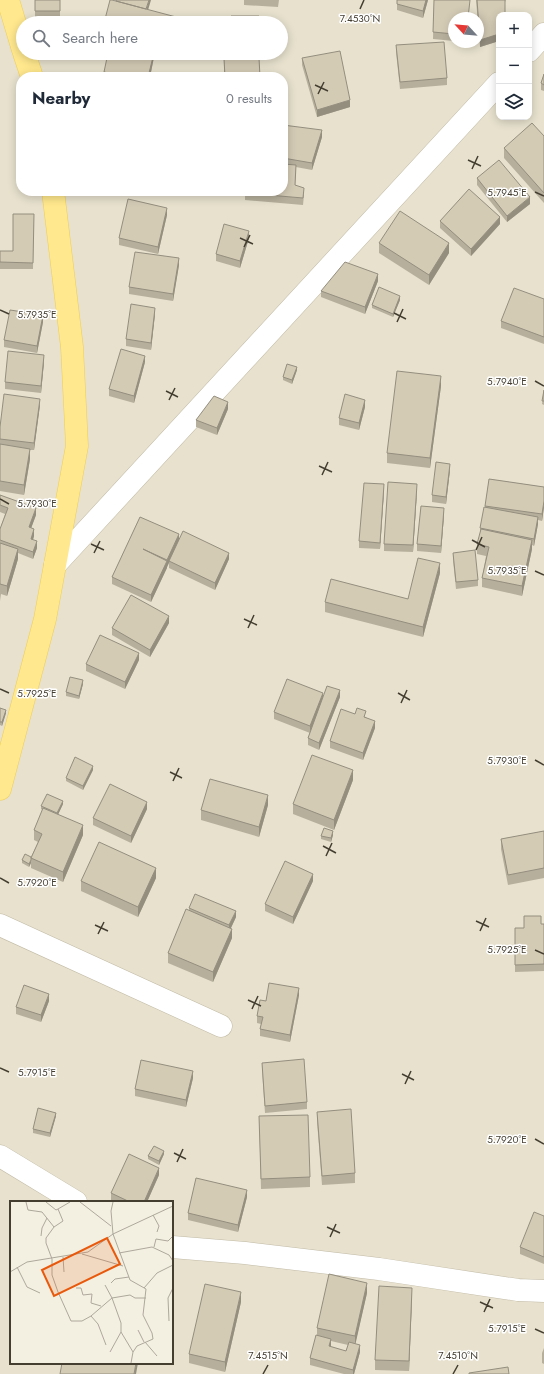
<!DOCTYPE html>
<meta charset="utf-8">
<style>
:root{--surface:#fff;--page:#f2f2f3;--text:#1f2937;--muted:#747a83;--line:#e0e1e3}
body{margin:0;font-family:Jost,sans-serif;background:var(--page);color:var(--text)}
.controls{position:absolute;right:12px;top:12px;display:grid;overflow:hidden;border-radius:8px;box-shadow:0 2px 10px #0003}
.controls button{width:36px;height:36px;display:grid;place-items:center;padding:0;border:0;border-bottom:1px solid var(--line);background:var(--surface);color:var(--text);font:20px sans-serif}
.compass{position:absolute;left:448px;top:12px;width:36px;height:36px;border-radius:50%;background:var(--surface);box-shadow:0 2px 10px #0003;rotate:296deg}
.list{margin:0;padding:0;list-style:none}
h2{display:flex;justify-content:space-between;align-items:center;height:52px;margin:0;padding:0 16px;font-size:17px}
h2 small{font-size:13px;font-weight:400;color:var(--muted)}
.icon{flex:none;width:22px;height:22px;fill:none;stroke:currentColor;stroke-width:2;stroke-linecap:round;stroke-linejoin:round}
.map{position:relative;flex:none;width:544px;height:1374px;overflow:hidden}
.search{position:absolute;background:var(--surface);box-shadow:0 2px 10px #0003;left:16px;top:16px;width:272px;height:44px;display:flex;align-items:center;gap:10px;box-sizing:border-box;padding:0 14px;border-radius:22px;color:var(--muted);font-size:15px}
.panel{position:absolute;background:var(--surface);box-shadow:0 2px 10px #0003;left:16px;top:72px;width:272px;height:124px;border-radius:16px}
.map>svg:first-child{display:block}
.residential{fill:#e7e1ce;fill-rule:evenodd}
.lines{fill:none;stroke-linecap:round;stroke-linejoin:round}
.minor-casing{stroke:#c1baa5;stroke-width:23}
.major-casing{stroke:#f0ce51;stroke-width:23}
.minor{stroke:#fff;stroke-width:22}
.major{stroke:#ffe88d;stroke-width:22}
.wall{fill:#b6af9c;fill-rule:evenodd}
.shaded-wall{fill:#948e7f}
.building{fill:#d4cbb5;stroke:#948e7f}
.ticks{fill:none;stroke:#443e31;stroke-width:1.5}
.inset-road{fill:none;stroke:#ada89b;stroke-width:1}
.view{fill:#e8590c;fill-opacity:0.15;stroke:#e8590c;stroke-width:2}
.inset-edge{fill:none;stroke:#443e31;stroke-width:2}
.ticks-label{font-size:10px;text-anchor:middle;fill:#443e31;stroke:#fff;stroke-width:3;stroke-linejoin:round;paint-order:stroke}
</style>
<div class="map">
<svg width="544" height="1374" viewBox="0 0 544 1374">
<rect width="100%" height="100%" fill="#f3efe1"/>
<path class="residential" d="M0 0H544V1374H0ZM499 15H529V117H499ZM454 18H478V42H454ZM23 23H281V53H23ZM21 77H283V191H21ZM11 1202H172V1363H11Z"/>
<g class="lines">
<defs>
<path id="minor" d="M529 51 544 34
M55 565 499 83
M0 925 221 1026
M0 1156 76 1202
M172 1247 245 1253 379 1269 518 1290 544 1291"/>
<path id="major" d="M8 0 23 50
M24 53 32 77
M0 789 45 619 77 446 72 347 53 191"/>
</defs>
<use href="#minor" class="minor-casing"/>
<use href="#major" class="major-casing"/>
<use href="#minor" class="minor"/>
<use href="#major" class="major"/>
</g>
<path class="wall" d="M35 0H60V17L35 18Z
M244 0H279L278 7 244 5Z
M397 0H428L423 18 397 10Z
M434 0H470L454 18V41L433 39Z
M476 0H506L499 15V41L480 47Z
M396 45 447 78V85L400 89 396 52Z
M154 53V57L150 77H104V72Z
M172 53H190L189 57Z
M231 53H261V56L242 58 260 77H224V59H231Z
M302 58 350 107 317 117 302 65Z
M544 74V91L541 90V83Z
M283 125 322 137 312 170 296 167 295 185 304 195 303 205 245 200V193L283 191Z
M544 136V203L504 158V148Z
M477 178 530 204 507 222 477 185Z
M34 214 33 269H0V251H13Z
M167 215 158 254 119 245V238Z
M440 221 500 224 471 256 440 228Z
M249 238 240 268 216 261V254Z
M379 243 449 253 429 285 379 253Z
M179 265 173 301 129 294V287Z
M378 281 365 314 321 297V291Z
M544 299V344L501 328V321Z
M400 300 393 317 372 308V305Z
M155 314 151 350 126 346V339Z
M43 322 37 353 4 347V340Z
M44 362 41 393 5 389V382Z
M145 362 134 403 109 396V389Z
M297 370 292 384 283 380V377Z
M441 386 430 468 387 463V453Z
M544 390V405L542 404Z
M40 405 34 450H30V459L24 495 0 491V427Z
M365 407 359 430 339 425V418Z
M228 409 217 435 196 427V420Z
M450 470 446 504 432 502V495Z
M489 479 544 487V507L542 521 538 520V524L534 546 532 545V549L522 596 482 587V578L486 556 477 554V544L480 534V528L485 507Z
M384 491 380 549 359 548V541Z
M417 491 413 552 384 551V544Z
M0 495 36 515 31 528 34 536 33 540 37 548 33 559 18 553V559L7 596 1 594 0 601V529L5 514 0 512Z
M444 515 441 553 417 551V544Z
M140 517 179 541 229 559 215 590 169 568V563L151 602 112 584V577Z
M453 553 478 580V586L456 589 453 560Z
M440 573 423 637 325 612V602L408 599Z
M169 623 150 657 112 635V628Z
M139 660 125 689 86 671V664Z
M83 684 79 699 66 696V692Z
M340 697 319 750 308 745V738L310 733 274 719V712L323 698Z
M0 708 6 713 2 726 0 725Z
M355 714 366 717 375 728 363 760 330 748V741Z
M93 770 83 790 66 781V778Z
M353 780 334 830 293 814V804Z
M63 804 58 814 83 835 63 882 31 868V863L29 867 22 863V860L31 857 38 842 34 840V830L43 810 41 809V806Z
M268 805 259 837 201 820V810Z
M147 809 131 843 93 825V818Z
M544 831V878L508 885 501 849V839Z
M333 835 331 842 321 839V836Z
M156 878 138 917 81 891V881Z
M313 881 293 924 265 911V904Z
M189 908 236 917 231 928 232 938 213 982 168 963V953L189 911Z
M541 924H544V971L515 972V928H524Z
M299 995 290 1042 260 1036V1029L261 1024 257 1023V1016L266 1001Z
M49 1001 41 1022 16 1014V1007Z
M262 1063 307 1102V1109L265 1113 262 1070Z
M193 1078 186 1107 135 1096V1089Z
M317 1112 355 1173V1183L322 1185 317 1121Z
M56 1116 50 1137 33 1133V1129Z
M259 1116 310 1177V1187L261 1189Z
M164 1154 159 1165 148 1159V1156Z
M159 1175 147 1202H115L111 1200V1193Z
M247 1197 238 1232 188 1220V1213Z
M544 1216V1264L520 1254V1247Z
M367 1293 355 1344 360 1352 354 1374H344L310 1365V1358L317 1335V1328ZM331 1341 348 1345 346 1351 331 1347Z
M412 1298 409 1371 375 1370V1360Z
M241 1302 225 1372 189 1363V1354Z
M544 1348V1364L542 1363V1353Z"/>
<path class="shaded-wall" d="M149 0H151L146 17V10Z
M426 0H428L423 18V11Z
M499 34V41L480 47V40Z
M154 53V57L150 77H148Z
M350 100V107L317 117V110Z
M322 130V137L312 170V163Z
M221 191H232L221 194Z
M530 197V204L507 222V216Z
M167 208V215L158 254V247Z
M500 217V224L471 256V249Z
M249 231V238L240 268V261Z
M449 243V253L429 285V275Z
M179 258V265L173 301V294Z
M378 274V281L365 314V307Z
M400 296V300L393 317V314Z
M155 308V314L151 350V343Z
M43 315V322L37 353V346Z
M44 355V362L41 393V386Z
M145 356V362L134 403V396Z
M297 367V370L292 384V380Z
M441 376V386L430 468V458Z
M40 399V405L34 450V443Z
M365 400V407L359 430V423Z
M228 402V409L217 435V428Z
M30 449V459L24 495V485Z
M450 464V470L446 504V497Z
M384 484V491L380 549V543Z
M417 484V491L413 552V545Z
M544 501V507L542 521V514Z
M36 508V515L29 534V527Z
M444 508V515L441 553V546Z
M538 517V524L534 546V539Z
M34 529V536L31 546V539Z
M179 534V541L167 567V560Z
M532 540V549L522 596V586Z
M37 541V548L33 559V552Z
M18 549V559L7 596V586Z
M229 553V559L215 590V583Z
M167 561V568L151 602V595Z
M440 563V573L423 637V627Z
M169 616V623L150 657V650Z
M139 653V660L125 689V682Z
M83 680V684L79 699V696Z
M340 690V697L319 750V743Z
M323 693V700L310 733V726Z
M6 710V713L2 726V722Z
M375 721V728L363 760V753Z
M93 766V770L83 790V786Z
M353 770V780L334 830V820Z
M268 795V805L259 837V827Z
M63 801V804L57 817V813Z
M147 802V809L131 843V836Z
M83 825V835L63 882V872Z
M333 831V835L331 842V838Z
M31 860V863L29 867V864Z
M156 868V878L138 917V907Z
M313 874V881L293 924V917Z
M236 911V917L229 932V925Z
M232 929V938L213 982V972Z
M299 988V995L290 1042V1035Z
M49 994V1001L41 1022V1015Z
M193 1071V1078L186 1107V1100Z
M56 1113V1116L50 1137V1133Z
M164 1151V1154L159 1165V1161Z
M159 1168V1175L147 1202H144Z
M247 1190V1197L238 1232V1225Z
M367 1283V1293L355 1346V1336Z
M412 1288V1298L409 1371V1361Z
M241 1292V1302L225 1372V1362Z
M331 1339V1345L329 1353V1346Z
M360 1345V1352L354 1374H353V1370Z
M136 1363H138L136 1374H134Z"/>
<path class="building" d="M35 0H60V11H35Z
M110 0H112L195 22V23H104Z
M116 0H149L146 9 116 1Z
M397 0H426L423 11 397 4Z
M434 0H470L468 18H454V34L433 32Z
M477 0H505V15H499V34L480 40Z
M231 16H259L260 23H231Z
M444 42 447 78 400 82 396 45Z
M340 51 350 100 317 110 302 58Z
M108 53H154L148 77H126L104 72Z
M259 58 260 77H225L224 59Z
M544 74V85L541 83Z
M532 123 544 136V193L504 148Z
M283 125 322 130 312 163 283 158Z
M499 160 530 197 507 216 477 178Z
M283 164 296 165 295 185 304 188 303 198 245 193 246 191H283Z
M469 189 500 217 471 249 440 221Z
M128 199 167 208 158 247 119 238Z
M400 211 449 243 429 275 379 243Z
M13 214H34L33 263 0 262V251H13Z
M224 224 249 231 240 261 216 254Z
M135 252 179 258 173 294 129 287Z
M345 262 378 274 365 307 321 291Z
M379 287 400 296 393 314 372 305Z
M514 288 544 299V337L501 321Z
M131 304 155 308 151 343 126 339Z
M10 310 43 315 37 346 4 340Z
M121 349 145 356 134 396 109 389Z
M8 351 44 355 41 386 5 382Z
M287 364 297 367 292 380 283 377Z
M397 371 441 376 430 458 387 453Z
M544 390V401H542Z
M4 394 40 399 34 443 0 439V427Z
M345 394 365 400 359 423 339 418Z
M214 396 228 402 217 428 196 420Z
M0 444 30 449 24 485 0 481Z
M436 462 450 464 446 497 432 495Z
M489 479 544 487V501L542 514 485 506Z
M388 482 417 484 413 545 384 544Z
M364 483 384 484 380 543 359 541Z
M0 495 36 508 29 527 34 529 31 539 37 541 33 552 0 540V529L8 508 0 505Z
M421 506 444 508 441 546 417 544Z
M484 507 538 517 534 539 480 528Z
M140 517 179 534 167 560 143 549 167 561 151 595 112 577Z
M481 529 532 540 522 586 482 578 489 547 477 544Z
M183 531 229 553 215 583 169 561Z
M0 543 18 549 7 586 0 584Z
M475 550 478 580 456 582 453 553Z
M418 558 440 563 423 627 325 602 331 579 408 599Z
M131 595 169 616 150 650 112 628Z
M100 635 139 653 125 682 86 664Z
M70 677 83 680 79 696 66 692Z
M287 679 323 693 310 726 274 712Z
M327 686 340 690 319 743 308 738Z
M0 708 6 710 2 722H0Z
M357 708 366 711 364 717 375 721 363 753 330 741 341 709 355 714Z
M312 755 353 770 334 820 293 804Z
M75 757 93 766 83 786 66 778Z
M210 779 268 795 259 827 201 810Z
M110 784 147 802 131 836 93 818Z
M47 794 63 801 57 813 41 806Z
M43 808 83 825 63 872 31 858 42 834 34 830Z
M324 828 333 831 331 838 321 836Z
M544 831V868L508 875 501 839Z
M99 842 156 868 138 907 81 881Z
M25 854 31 857V860L29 864 22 860Z
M285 861 313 874 293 917 265 904Z
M195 894 236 911 229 925 189 908Z
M186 909 232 929 213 972 168 953Z
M524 916H541V924H544V964L515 965V928H524Z
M269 983 299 988 290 1035 260 1029 263 1017 257 1016 260 1000 266 1001Z
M24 985 49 994 41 1015 16 1007Z
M304 1059 307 1102 265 1106 262 1063Z
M141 1060 193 1071 186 1100 135 1089Z
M38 1108 56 1113 50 1133 33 1129Z
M351 1109 355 1173 322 1176 317 1112Z
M308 1115 310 1177 261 1179 259 1116Z
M154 1146 164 1151 159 1161 148 1156Z
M129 1154 159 1168 144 1202H130L111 1193Z
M196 1178 247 1190 238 1225 188 1213Z
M534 1212 544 1216V1257L520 1247Z
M329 1274 367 1283 355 1336 317 1328Z
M205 1284 241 1292 225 1362 189 1354Z
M379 1286 412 1288 409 1361 375 1360Z
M316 1335 331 1339 329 1346 346 1351 349 1342 360 1345 353 1370 310 1358Z
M62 1363H136L134 1374H60Z
M508 1367 509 1374H469V1373Z"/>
<path class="ticks" d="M360 9 364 0M315 85 328 91M318 94 324 82M468 160 481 166M472 169 478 156M535 192 544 196M240 238 253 244M244 247 250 235M0 310 9 314M394 313 406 319M397 322 403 309M535 381 544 386M166 391 178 397M169 400 175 388M319 466 332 472M322 475 328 462M0 499 9 504M472 540 485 547M91 544 104 550M476 550 482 537M94 553 100 541M535 571 544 575M244 619 257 625M248 628 254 615M0 689 9 693M398 693 410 700M401 703 407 690M535 760 544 765M170 772 182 778M173 781 179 768M323 846 336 853M326 856 332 843M0 878 9 883M476 921 489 927M95 925 108 931M480 931 486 918M98 934 104 922M535 950 544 954M248 1000 261 1006M252 1009 258 996M0 1068 9 1072M402 1074 414 1080M405 1084 411 1071M535 1139 544 1144M174 1153 186 1159M177 1162 183 1149M327 1227 340 1233M330 1237 336 1224M480 1302 493 1308M484 1312 490 1299M535 1329 544 1333M263 1374 268 1365M453 1374 458 1365"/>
<g transform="translate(10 1201)">
<rect width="163" height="163" fill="#f3efe1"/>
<path class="inset-road" d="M16 1 18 9 32 11 44 26 53 20 48 8 60 1M36 1 46 9 48 8M70 1 101 25M103 1 101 10 103 33 120 79 136 88 133 114 142 132 143 138 127 145 123 151M143 14 149 25 147 31M44 26 36 37V42L42 58V74L48 91 61 120H72L81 115M31 35 32 27 37 17M144 46 146 38 158 40 163 35M109 52 142 46 159 54 163 60M72 53 113 65M53 56 54 71M7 66 17 86 30 92M0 71 17 61 78 51 103 33 163 5M101 82 105 78 119 76M95 84 102 97M66 87H71L73 94 82 93 81 102 91 105M134 87 147 72 163 64M102 97 111 122V131L123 151 121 162M159 120 158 97 163 87M128 129 134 141M135 141 147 155M96 144 88 123 81 115 102 97 120 94 125 97H136M100 151 111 131"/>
<path class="view" d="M97 37 110 63 44 95 32 69Z"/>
<rect width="163" height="163" class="inset-edge"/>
</g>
<g class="ticks-label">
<text x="360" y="22">7.4530°N</text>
<text x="507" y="196">5.7945°E</text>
<text x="37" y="318">5.7935°E</text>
<text x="507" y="385">5.7940°E</text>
<text x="37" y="507">5.7930°E</text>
<text x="507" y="574">5.7935°E</text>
<text x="37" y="697">5.7925°E</text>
<text x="507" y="764">5.7930°E</text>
<text x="37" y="886">5.7920°E</text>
<text x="507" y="953">5.7925°E</text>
<text x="37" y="1076">5.7915°E</text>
<text x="507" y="1143">5.7920°E</text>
<text x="507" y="1332">5.7915°E</text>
<text x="268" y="1359">7.4515°N</text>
<text x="458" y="1359">7.4510°N</text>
</g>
</svg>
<div class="controls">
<button>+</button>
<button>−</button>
<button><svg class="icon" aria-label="layers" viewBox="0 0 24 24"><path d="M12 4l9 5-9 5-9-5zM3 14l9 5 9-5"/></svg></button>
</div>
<svg class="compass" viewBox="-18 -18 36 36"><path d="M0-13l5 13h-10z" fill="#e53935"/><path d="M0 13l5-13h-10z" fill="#747a83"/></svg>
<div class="search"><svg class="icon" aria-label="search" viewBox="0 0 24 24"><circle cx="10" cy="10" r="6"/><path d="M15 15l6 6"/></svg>Search here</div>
<section class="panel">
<h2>Nearby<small>0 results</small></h2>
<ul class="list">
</ul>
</section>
</div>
